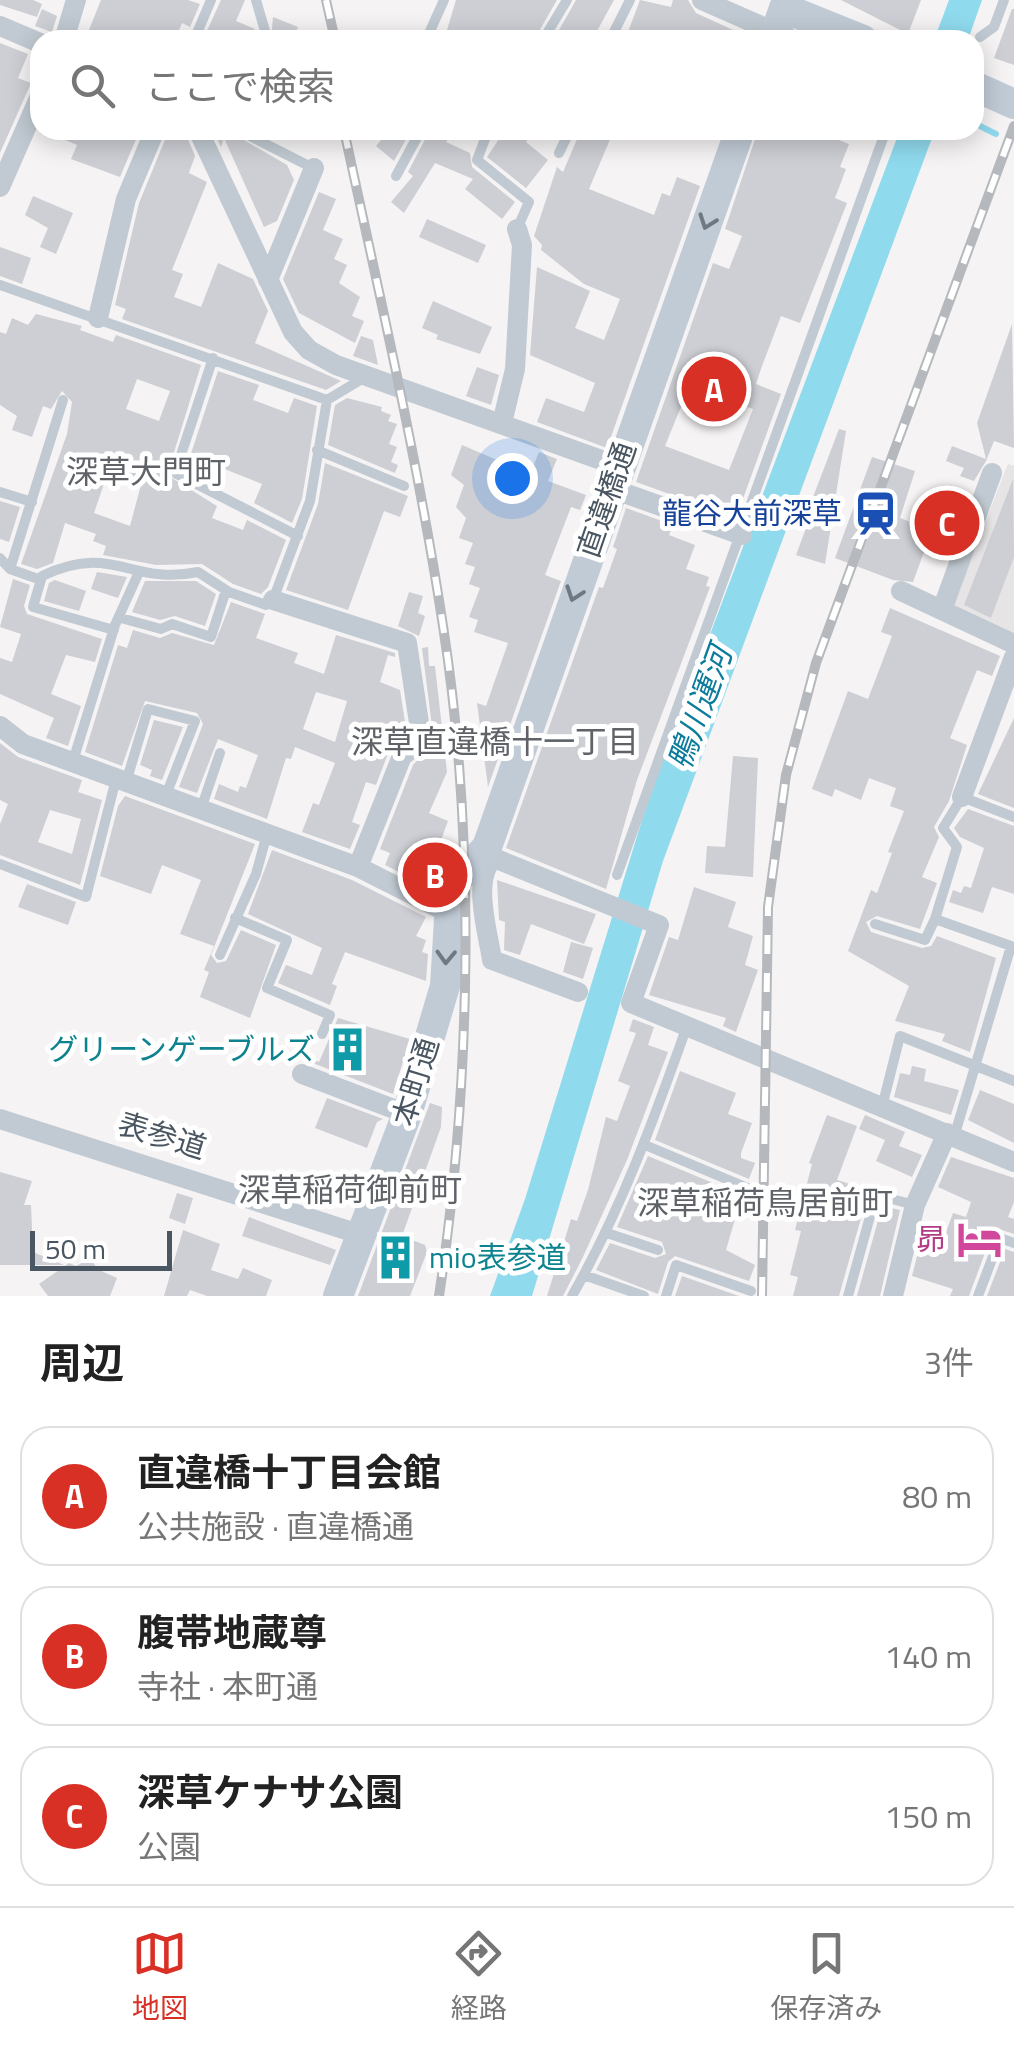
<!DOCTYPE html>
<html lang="ja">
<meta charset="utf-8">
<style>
:root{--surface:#fff;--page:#f6f6f6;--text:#222;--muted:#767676;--line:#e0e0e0;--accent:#d93025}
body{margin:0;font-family:"Titillium Web","Noto Sans JP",sans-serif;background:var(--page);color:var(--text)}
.scale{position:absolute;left:30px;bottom:25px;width:142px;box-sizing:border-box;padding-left:10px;border:5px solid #4a5661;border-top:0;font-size:28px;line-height:35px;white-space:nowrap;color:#4a5661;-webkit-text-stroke:8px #fff;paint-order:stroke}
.you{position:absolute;left:512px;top:478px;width:35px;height:35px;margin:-25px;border:8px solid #fff;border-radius:50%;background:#1a73e8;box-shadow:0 0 0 15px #1a73e833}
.badge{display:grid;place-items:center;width:65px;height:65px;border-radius:50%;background:var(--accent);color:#fff;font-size:32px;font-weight:700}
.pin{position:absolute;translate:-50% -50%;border:5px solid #fff;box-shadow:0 2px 10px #0006}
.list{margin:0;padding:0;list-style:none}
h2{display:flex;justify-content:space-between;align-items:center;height:130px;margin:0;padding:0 40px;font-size:42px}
h2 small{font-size:32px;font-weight:400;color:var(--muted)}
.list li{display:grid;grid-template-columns:65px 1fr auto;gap:30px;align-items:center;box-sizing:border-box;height:140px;margin:0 20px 20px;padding:0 20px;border:2px solid var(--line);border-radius:30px}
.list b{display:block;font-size:38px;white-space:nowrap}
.list p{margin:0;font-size:32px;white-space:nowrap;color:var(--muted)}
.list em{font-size:32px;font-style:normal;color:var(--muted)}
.icon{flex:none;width:55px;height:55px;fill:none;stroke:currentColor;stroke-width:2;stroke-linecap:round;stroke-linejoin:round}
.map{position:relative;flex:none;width:1014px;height:1296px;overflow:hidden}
.search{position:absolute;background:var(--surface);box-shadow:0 5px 25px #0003;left:30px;right:30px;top:30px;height:110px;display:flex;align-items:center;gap:25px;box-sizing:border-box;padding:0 35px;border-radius:30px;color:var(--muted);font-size:38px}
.sheet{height:610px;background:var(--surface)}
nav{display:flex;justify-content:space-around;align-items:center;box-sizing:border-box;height:140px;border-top:2px solid var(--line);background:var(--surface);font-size:28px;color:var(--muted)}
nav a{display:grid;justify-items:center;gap:5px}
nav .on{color:var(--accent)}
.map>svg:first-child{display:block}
.education{fill:#e6e4e5}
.water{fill:#90daee}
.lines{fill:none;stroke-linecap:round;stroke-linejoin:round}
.stream{stroke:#90daee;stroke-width:6}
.building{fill:#cdcfd5;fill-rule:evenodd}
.lane{stroke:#c1cad2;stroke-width:10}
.street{stroke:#c1cad2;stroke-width:20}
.secondary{stroke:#c1cbd6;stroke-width:30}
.rail-casing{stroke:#b5b8bd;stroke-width:10}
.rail{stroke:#fff;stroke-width:6;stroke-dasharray:19;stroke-linecap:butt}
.oneway{stroke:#6e7984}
.labels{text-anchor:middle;stroke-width:10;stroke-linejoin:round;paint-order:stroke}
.street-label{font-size:30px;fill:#4a5661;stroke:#fff}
.transit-label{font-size:30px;fill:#164399;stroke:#fff;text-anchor:end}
.culture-label{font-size:30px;fill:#0d838f;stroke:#fff;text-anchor:end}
.hotel-label{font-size:30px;fill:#b23c85;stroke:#fff;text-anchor:end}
.neighbourhood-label{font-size:32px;fill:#5f6368;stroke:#fff}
.water-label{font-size:32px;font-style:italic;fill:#0c7c9b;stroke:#fff}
</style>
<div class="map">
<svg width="1014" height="1296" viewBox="0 0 1014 1296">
<rect width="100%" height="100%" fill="#f5f3f3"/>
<path class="education" d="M1008 464 1014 466V633L953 604Z"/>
<path class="water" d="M949 0H982L968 40H934Z
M900 130H935L663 861 532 1296H490L525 1199 651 791Z"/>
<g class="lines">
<path class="stream" d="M974 123 996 134"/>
</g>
<path class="building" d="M0 0H33L42 4 37 17 0 5Z
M101 0H188L200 4 190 27 182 23 175 40H85Z
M221 0H245L236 21 255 29 253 40H223L206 33Z
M456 0H557L534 40H444Z
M576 0H614L592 40 555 37Z
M640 0 671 7 673 0H688L696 13 755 40H625Z
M841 0H921L908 34Z
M42 9 57 16 52 32 35 26Z
M1012 9H1014V65L994 58Z
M273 17 298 27 293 40H271Z
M0 43 28 54 18 78 31 83 0 153Z
M41 130H140L120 177 71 159 77 145Z
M169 130H184L195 156 189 173 207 182 172 270 183 274 174 297 201 307 218 263 253 279 268 311 255 343 341 381 326 390 122 319 126 309 115 305 139 203Z
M213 130H227L287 165 294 180 277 221 264 227 224 138 221 147Z
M371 130H411L394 161 376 146 382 139Z
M430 130H454L446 142 470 153 472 167 515 202 502 219 465 189 473 179 435 163 404 213 391 202 413 176 408 172Z
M505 130H532L526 142 548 160 526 188 487 157Z
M581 130H614L589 189 654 215 662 193 670 196 677 177 700 186 607 448 537 422 546 398 584 412 595 383 530 355 537 267 590 291 575 328 604 340 620 299 584 284 541 250 542 245 534 236 557 167 563 172Z
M758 130H840L836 139 849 144 840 167 846 169 835 198 847 203 800 323 781 316 762 366 756 384 781 394 736 518 636 482 713 263 729 269 742 236 725 229ZM689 387 753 409 729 470 665 446Z
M319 192 336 199 323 230 343 239 334 259 347 265 339 283 360 297 352 316 364 321 355 343 299 313 283 279Z
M33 196 73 213 56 254 40 247 48 228 25 215Z
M427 219 486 245 478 263 419 237Z
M0 247 31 258 22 284 0 276Z
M433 301 492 327 480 354 436 339 438 335 422 328Z
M36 314 82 326 80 330 113 342 116 335 201 365 167 475 217 506 212 518 243 530 247 520 286 540 268 587 261 594 233 584 202 564 156 565 103 555 106 546 93 541 96 534 65 523 53 563 37 569 21 564 67 434 72 402 62 391 51 409 43 406 32 437 12 430 17 416 0 405V332L6 334 12 318 28 325ZM137 379 170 391 159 421 126 409ZM109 469 142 481 130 526 94 513Z
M1012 324 1014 448 994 441 986 461 974 481 960 476 964 468 946 461 952 446 986 459 977 423Z
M361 336 373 340 378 365 353 356Z
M477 367 499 375 491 405 466 396Z
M218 371 259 385 253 400 288 413 294 398 317 406 302 499 292 523 254 503 262 484 217 466 211 482 186 469Z
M347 398 382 407 381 411 391 415 388 421 397 424 389 444 397 447 391 462 398 465 395 473 328 445 335 405Z
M839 429 846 431 825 564 796 555 809 520 805 518Z
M462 445 530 474 539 452 557 459 548 481 586 495 580 510 571 507 545 575 561 581 488 787 477 703 486 706 508 643 474 632 478 620 469 617 480 588 469 584 475 567 465 564 473 543 459 538 466 518 456 507 464 485 451 475Z
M872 457 915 471 900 518 932 530 913 582 893 580 835 558Z
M325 463 408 496 400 517 384 511 348 610 286 590 318 504Z
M1013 479 1014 557 991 618 964 605Z
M0 501 20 507 9 542 0 539Z
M626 508 673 525 669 535 695 545 686 569 709 577 706 586 710 587 637 780 606 889 506 848 599 587 603 588 617 549 613 547Z
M97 572 127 577 118 598 91 589Z
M13 579 30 585 24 606 27 614 102 639 95 662 66 655 51 694 81 706 68 746 46 738 54 718 0 694V658L12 662 21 634 0 627Z
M55 580 86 591 79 611 44 601 49 583Z
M145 581H196L216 594 205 626 175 616 160 620 132 612Z
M409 592 423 596 418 613 425 616 419 636 398 626Z
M231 602 265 614 256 638 298 653 294 663 324 674 336 635 395 653V657L388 655 380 682 400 690 405 722 401 740 389 751 376 785 366 782 352 822 360 825 350 849 302 832 313 803 319 805 335 763 295 747 291 759 286 758 267 819 214 799 219 784 238 792 240 786 246 788 258 755 218 739 197 793 179 787 203 724 197 713 145 701 122 766 85 752 118 645 127 648 133 630 160 638 172 633 214 645ZM316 692 347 701 335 742 303 729Z
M890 608 1000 656 992 676 977 670 950 738 967 745 949 801 934 827 939 837 922 877 937 883 920 929 877 916 866 922 871 932 922 948 931 946 937 936 996 958 970 1052 942 1041 945 1034 895 1021 909 986 848 951 871 890 877 893 892 853 888 852 904 811 890 806 896 788 869 778 861 800 835 789 832 797 812 789 848 691 868 699 892 636 881 632Z
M428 647 429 666H435L447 772 429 813 448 821 435 856 448 861 437 874 432 889 385 865 390 853 380 849 413 765 426 751 432 726 422 648Z
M1014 718V808L978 794Z
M154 720 183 727 162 780 150 776 152 770 140 765Z
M0 743 18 757 82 780 78 792 102 800 80 885 0 855V824L8 804 0 800ZM50 810 81 819 72 854 38 842Z
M733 756 758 758 753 877 705 873 707 846 725 847Z
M125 796 255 844 211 955 217 963 226 961 241 930 276 945 250 1018 200 997 209 972 204 970 214 946 180 934 201 880 162 865 151 894 100 876 118 806Z
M968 809 1014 826V894L992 887 983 913 949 902 953 890 961 893 964 886 971 888 984 848 960 837 954 828Z
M272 850 352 880 426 917 416 936 426 940 422 952 428 954 426 981 345 952 332 984 337 986 330 1005 278 983 286 965 312 975 322 948 248 914Z
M497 880 596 914 584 944 531 924 520 955 504 950 505 922 499 920Z
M27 884 76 902 68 925 18 907Z
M694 887 736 902 728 927 753 936 745 965 758 970 736 1032 723 1026 726 1018 649 995 669 937 678 940Z
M571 942 593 948 583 979 563 972Z
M338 1018 410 1039 393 1094 310 1062 311 1058 319 1062Z
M633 1019 654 1027 648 1045 668 1052 627 1160 582 1259 563 1296H547L571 1219 577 1221 588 1190 606 1117 617 1121 630 1086 618 1081 636 1033 629 1031Z
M912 1066 926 1069 924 1081 959 1090 951 1115 894 1097 900 1073 910 1075Z
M680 1071 736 1093 728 1114 752 1123 741 1153V1158L755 1163 749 1179 655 1140Z
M980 1090 1014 1104V1143L968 1120Z
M327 1098 383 1119 377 1122 367 1148 315 1128Z
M430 1103 442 1107 441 1127 402 1236 425 1245 427 1252 410 1296H358Z
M827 1115 857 1126 837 1180 869 1190 839 1296H793L798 1277 790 1275 801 1231 795 1230 812 1164 809 1163Z
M865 1115 905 1132 899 1146 922 1155 912 1177 876 1161 885 1140 859 1129Z
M648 1156 742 1195 726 1250 755 1265 749 1281 675 1256 668 1262 658 1294 596 1270 610 1243 655 1258 666 1254 662 1242 617 1227Z
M951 1157 1014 1178V1202L1008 1217 1014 1219V1234L999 1229 992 1234 969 1296H950L953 1289 912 1276 922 1237 942 1243 953 1213 966 1217 971 1202 938 1187Z
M0 1172 32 1181 24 1205H31L33 1252 64 1265H0Z
M177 1193 193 1198 185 1224 169 1218Z
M882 1206 900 1210 880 1296H857Z
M249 1217 336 1250 330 1265 242 1236Z
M183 1230 220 1244 211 1270 238 1279 243 1268 272 1280 266 1296H207L190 1290 187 1296H164Z
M1005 1249 1014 1252V1296H987Z
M91 1258 97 1269 117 1278 110 1296H48L39 1284 69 1263 76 1266Z
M682 1276 739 1296H675Z"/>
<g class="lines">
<path class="lane" d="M256 0 265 31 262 40
M980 37 994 27 1004 0
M194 40 211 0
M426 40 444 0
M543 40 567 0
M610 40 630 0
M238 130 313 168
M474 130 485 139 490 130
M485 139 477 160 529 202 517 229
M559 153 570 130
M396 176 421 130
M0 285 327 400 367 376
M213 358 175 473 298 536
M317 450 404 486
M0 492 32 502
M0 558 10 569 41 580
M10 569 63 400
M121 618 161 629 172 624 211 637 226 590
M114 630 33 607 42 576C114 542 130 586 198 572L229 592 266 605 273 600 310 501 327 400
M73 761 115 625 139 572
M127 779 148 709 195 721 166 795
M201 809 220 753
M0 864 86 897 116 779
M617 875 886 130
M235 918 287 940 267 988 330 1015 322 1034
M875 924 925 940 935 919
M220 955 256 874 267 834
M882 1107 900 1036 1014 1081
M954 1137 1011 946 935 919 957 847 943 828 962 797 1014 817
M645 1145 755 1191
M607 1233 658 1250
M584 1275 644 1296
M572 1296C621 1210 654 1119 687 1026
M666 1296 676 1265 751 1291
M848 1296 876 1195 915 1205
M978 1296 1000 1238 1014 1243"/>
<path class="street" d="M702 0 793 40
M0 26 40 43
M64 40 76 0
M198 130 293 332 309 350 336 365 618 466
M0 187 40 96
M268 280 314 168
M98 318 126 199 155 130
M502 423 515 369 522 245 517 229
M610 488 742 535
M901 591 1014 644
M273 600 407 643 419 723 413 748 402 756 358 867
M942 610 992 473
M0 726 23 744 358 867 447 912
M962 797 1014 657
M487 847 494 858 659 925 631 1003 1014 1162
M494 858C471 878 488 932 492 960L578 992
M302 1074 407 1114
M0 1119 362 1235
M893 1296 915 1205 947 1133"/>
<path class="secondary" d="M773 40 784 8 863 40
M974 86 1014 104
M338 1296 407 1114 445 986 451 886 487 847 740 130"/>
<defs>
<path id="rail" d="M326 0 335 40
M344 130C379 294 418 460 443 626 476 838 471 1085 439 1296
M762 1296 768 907 786 775 816 663 1014 126"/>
</defs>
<use href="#rail" class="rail-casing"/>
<use href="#rail" class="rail"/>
</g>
<defs><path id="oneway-chevron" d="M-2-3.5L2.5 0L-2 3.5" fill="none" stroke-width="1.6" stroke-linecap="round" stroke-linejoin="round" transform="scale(2.5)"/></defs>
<g class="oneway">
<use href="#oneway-chevron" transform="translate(707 222) rotate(110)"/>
<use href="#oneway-chevron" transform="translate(574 594) rotate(109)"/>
<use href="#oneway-chevron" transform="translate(446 957) rotate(92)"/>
</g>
<defs>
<symbol id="station-bare" viewBox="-9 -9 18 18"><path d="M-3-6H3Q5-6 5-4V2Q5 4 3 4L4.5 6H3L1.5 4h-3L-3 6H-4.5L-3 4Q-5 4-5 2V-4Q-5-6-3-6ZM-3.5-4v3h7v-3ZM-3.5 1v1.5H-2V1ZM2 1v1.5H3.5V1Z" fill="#1a4fb4" stroke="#fff" stroke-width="2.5" paint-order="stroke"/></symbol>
<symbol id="building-bare" viewBox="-9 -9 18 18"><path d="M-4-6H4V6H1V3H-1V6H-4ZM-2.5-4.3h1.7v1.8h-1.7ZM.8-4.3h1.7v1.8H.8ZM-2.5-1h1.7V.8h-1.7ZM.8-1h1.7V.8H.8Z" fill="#0f9aa8" stroke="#fff" stroke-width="2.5" paint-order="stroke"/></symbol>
<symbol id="hotel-bare" viewBox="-9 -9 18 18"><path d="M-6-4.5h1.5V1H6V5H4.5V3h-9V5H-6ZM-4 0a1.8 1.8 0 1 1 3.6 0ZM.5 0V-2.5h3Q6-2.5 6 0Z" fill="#d1479c" stroke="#fff" stroke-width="2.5" paint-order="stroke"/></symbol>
</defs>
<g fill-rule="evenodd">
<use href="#station-bare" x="844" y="482" width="63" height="63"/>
<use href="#building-bare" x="316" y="1018" width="63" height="63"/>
<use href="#hotel-bare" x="948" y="1208" width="63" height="63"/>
<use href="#building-bare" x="364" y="1226" width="63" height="63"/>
</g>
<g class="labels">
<g class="street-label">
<text transform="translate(607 500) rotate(-71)" y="10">直違橋通</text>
<text transform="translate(416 1082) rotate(-73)" y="10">本町通</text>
<text transform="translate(162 1136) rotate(17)" y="10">表参道</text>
</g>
<g class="transit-label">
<text x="842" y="524">龍谷大前深草</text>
</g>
<g class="culture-label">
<text x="315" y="1060">グリーンゲーブルズ</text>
<text x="429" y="1268" text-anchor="start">mio表参道</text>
</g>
<g class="hotel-label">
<text x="946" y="1250">昴</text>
</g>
<g class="neighbourhood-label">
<text x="146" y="483">深草大門町</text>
<text x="495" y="753">深草直違橋十一丁目</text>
<text x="350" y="1201">深草稲荷御前町</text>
<text x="765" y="1214">深草稲荷鳥居前町</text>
</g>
<g class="water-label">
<text transform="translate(700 708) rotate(-70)" y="11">鴨川運河</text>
</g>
</g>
</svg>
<div class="scale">50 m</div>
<div class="you"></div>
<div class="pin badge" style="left:714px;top:389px">A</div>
<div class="pin badge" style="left:435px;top:875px">B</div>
<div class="pin badge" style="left:947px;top:523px">C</div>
<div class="search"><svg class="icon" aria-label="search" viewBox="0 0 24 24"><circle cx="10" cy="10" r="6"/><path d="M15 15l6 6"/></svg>ここで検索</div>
</div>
<section class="sheet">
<h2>周辺<small>3件</small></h2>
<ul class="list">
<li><span class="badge">A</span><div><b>直違橋十丁目会館</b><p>公共施設 · 直違橋通</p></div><em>80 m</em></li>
<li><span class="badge">B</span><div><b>腹帯地蔵尊</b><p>寺社 · 本町通</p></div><em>140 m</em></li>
<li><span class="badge">C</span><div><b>深草ケナサ公園</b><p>公園</p></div><em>150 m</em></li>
</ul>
</section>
<nav>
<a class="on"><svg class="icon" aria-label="map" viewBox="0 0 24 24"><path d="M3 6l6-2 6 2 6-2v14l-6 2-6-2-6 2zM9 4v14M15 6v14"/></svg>地図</a>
<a><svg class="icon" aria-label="directions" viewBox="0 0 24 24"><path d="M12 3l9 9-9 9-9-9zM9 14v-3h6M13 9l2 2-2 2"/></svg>経路</a>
<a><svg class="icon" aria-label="saved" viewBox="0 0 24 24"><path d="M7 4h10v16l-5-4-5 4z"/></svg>保存済み</a>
</nav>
